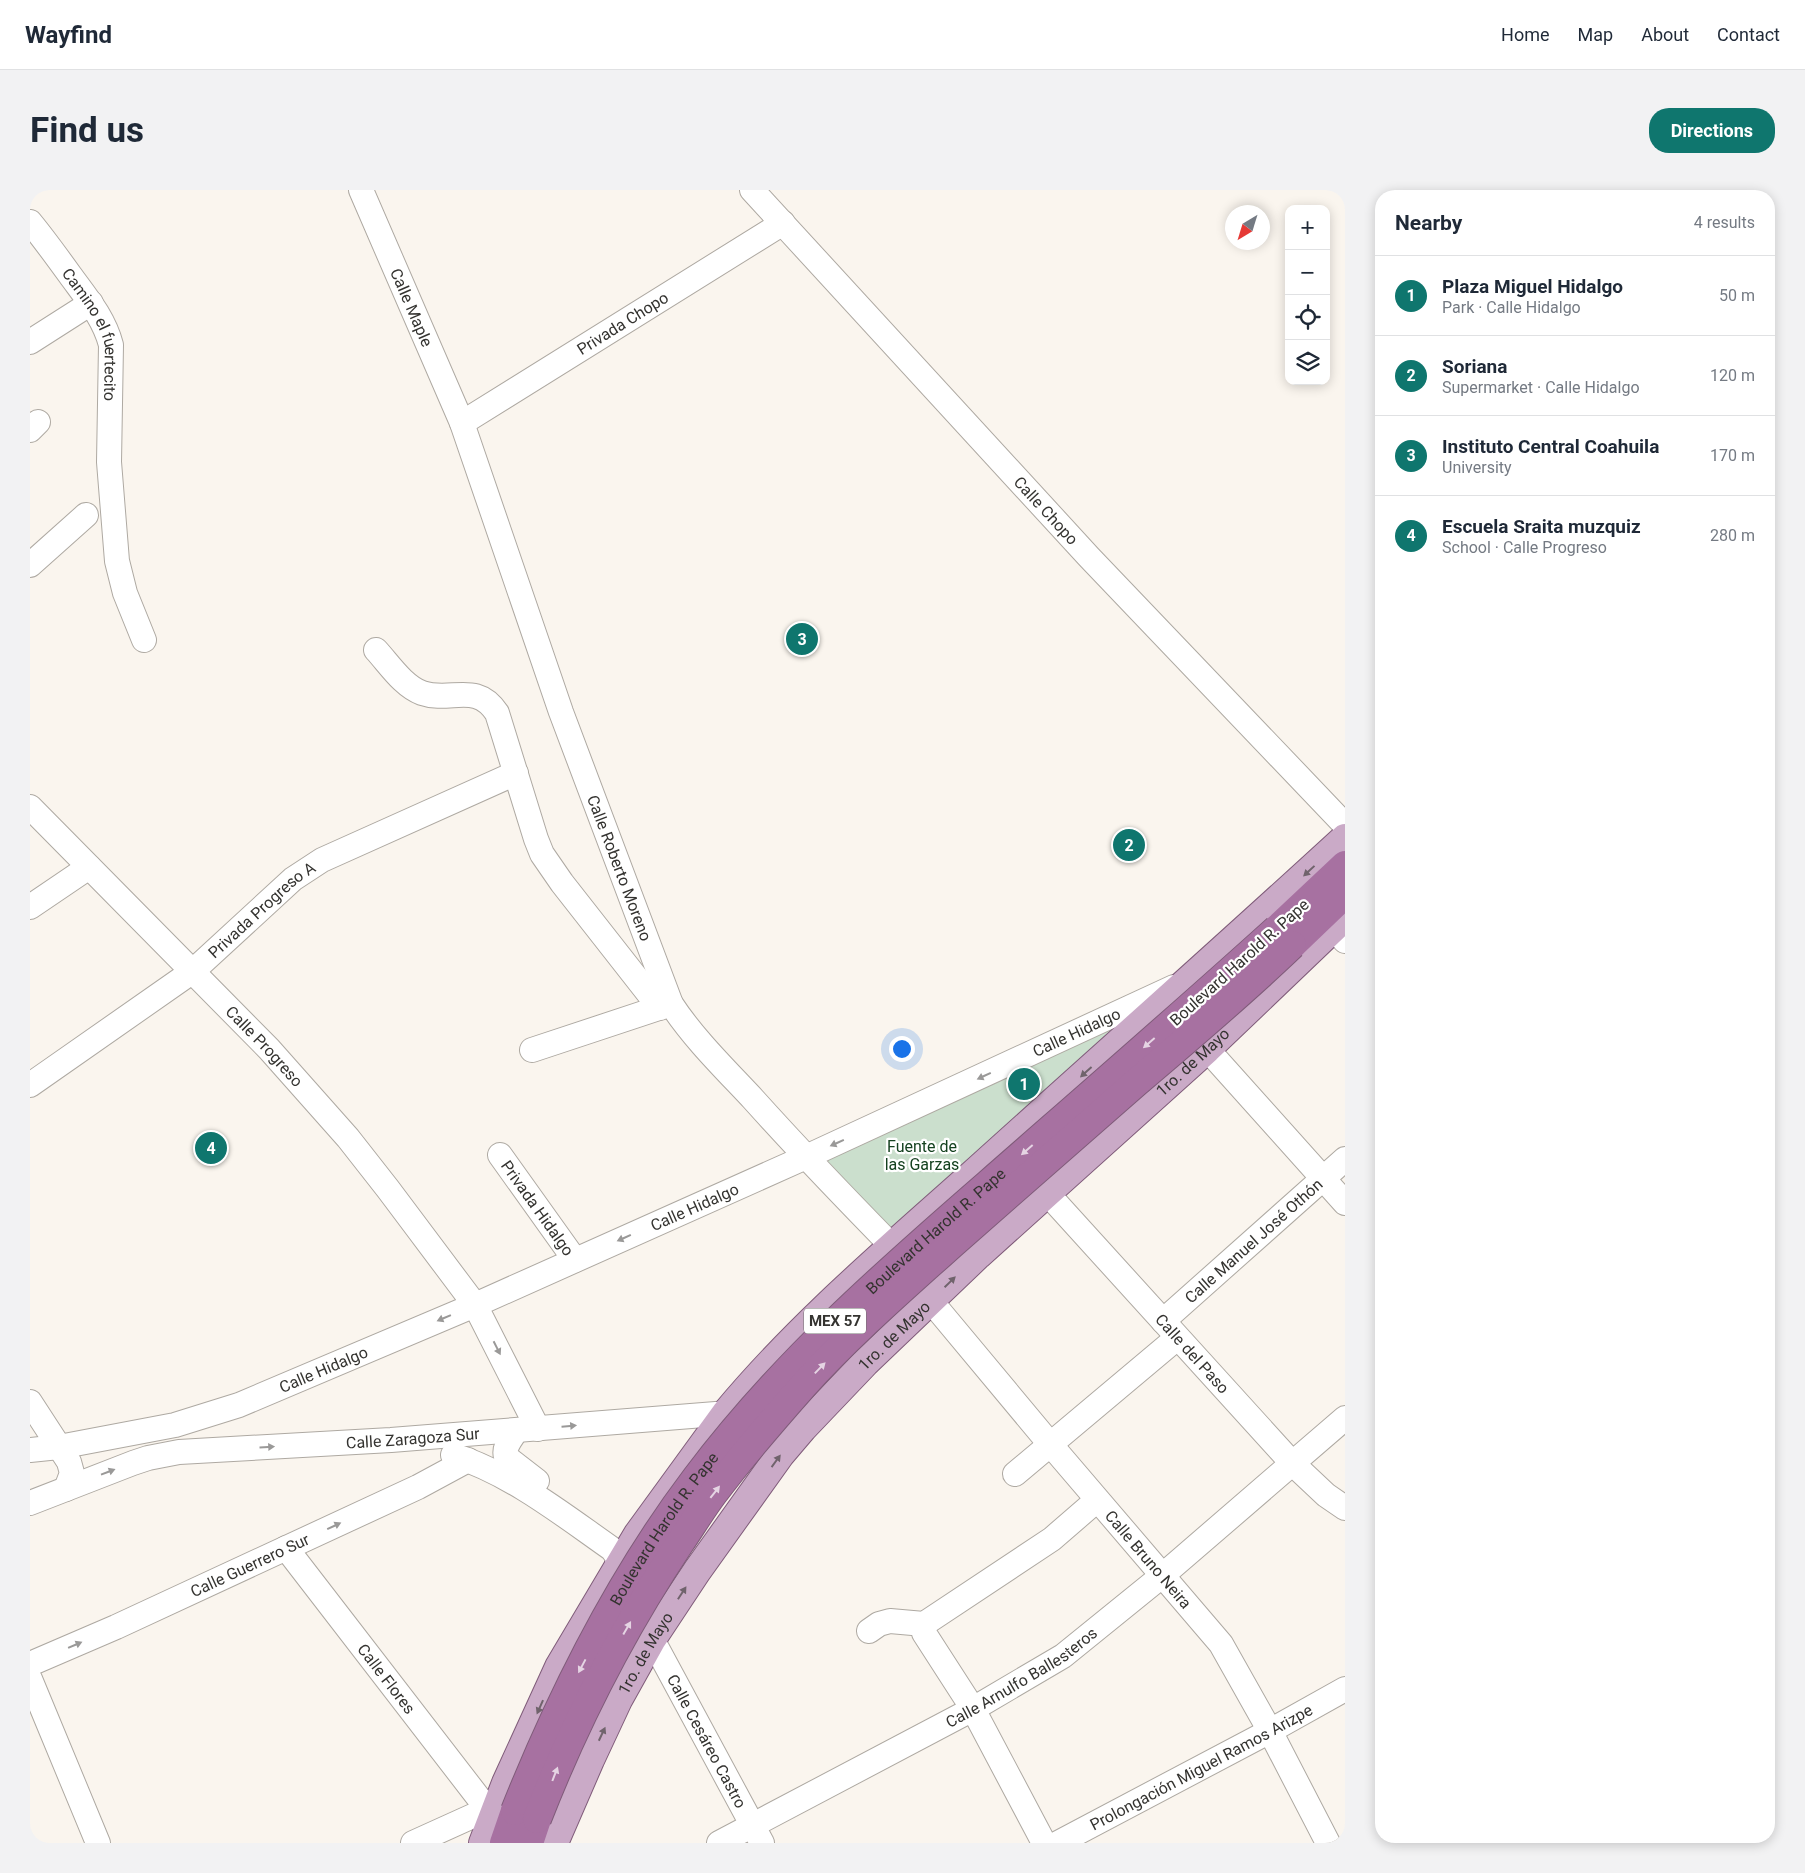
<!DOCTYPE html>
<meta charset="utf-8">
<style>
:root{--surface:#fff;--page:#f2f2f3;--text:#1f2937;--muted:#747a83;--line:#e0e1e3;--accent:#0f766e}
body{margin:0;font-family:Roboto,sans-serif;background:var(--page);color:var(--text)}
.controls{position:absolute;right:15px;top:15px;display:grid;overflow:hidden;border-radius:10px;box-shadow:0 2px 12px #0003}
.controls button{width:45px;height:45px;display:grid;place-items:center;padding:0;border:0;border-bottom:1px solid var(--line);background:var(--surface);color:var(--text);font:25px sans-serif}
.compass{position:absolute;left:1195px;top:15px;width:45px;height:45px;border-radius:50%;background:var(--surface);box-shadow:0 2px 12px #0003;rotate:218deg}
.you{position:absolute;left:871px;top:858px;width:18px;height:18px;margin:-12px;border:4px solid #fff;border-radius:50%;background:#1a73e8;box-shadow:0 0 0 8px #1a73e833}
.badge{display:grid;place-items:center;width:32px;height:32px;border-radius:50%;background:var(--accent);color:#fff;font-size:16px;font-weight:700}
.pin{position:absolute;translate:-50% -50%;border:2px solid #fff;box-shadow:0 1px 5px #0006}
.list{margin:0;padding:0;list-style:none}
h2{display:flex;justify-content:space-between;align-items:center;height:65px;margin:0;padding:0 20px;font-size:21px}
h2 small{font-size:16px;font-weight:400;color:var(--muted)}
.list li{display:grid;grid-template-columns:32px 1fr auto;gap:15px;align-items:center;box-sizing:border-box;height:80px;padding:0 20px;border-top:1px solid var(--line)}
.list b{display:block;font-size:19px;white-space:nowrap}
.list p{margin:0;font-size:16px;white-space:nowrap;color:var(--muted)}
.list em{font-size:16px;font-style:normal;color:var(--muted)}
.icon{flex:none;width:28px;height:28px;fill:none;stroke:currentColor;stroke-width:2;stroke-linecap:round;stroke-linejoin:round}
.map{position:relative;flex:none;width:1315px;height:1653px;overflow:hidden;border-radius:20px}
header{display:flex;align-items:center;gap:30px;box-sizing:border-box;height:70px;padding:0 25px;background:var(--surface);border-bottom:1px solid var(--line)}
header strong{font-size:24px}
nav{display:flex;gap:28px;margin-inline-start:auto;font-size:18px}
.intro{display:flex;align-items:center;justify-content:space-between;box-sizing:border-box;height:120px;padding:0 30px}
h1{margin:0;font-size:35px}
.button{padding:12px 22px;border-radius:20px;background:var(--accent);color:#fff;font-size:18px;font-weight:700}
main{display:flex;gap:30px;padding:0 30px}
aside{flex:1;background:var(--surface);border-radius:20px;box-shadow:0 2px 12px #0003}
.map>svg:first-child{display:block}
.green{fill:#cbdfcd}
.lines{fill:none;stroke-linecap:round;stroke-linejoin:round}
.minor-casing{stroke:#aea9a2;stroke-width:26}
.major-casing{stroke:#7f5b79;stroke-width:30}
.highway-casing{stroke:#7f5b79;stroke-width:30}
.minor{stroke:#fff;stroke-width:24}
.major{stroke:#caaac7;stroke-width:28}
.highway{stroke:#a771a1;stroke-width:28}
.highway-bridge-casing{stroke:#7f5b79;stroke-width:30;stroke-linecap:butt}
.highway-bridge{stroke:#a771a1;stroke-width:28}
.oneway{fill:#70636c}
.oneway2{fill:#e5d4e3}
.oneway3{fill:#9a9998}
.labels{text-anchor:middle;stroke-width:4.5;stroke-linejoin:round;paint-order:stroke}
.shield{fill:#fff;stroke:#71706e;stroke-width:1}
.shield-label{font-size:15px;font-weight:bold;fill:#343330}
.street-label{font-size:16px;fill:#343330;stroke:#fff}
.park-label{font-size:16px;fill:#14411f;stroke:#fff}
</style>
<header>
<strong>Wayfind</strong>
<nav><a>Home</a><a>Map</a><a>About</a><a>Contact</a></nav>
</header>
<div class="intro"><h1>Find us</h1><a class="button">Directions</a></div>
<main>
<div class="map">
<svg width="1315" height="1653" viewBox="0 0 1315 1653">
<rect width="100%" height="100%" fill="#faf5ee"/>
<path class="green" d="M1118 817 863 1046 792 971Z"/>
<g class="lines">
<defs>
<g id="minor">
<path id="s1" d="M331 0 432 233 531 522 641 814C664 849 695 879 723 909 768 959 815 1008 862 1056"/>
<path id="s2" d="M722 0 1059 367 1315 635"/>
<path id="s3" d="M0 32C14 49 27 67 40 85 56 107 74 128 81 155L79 272 87 371 95 403 114 450"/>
<path d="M0 152 61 113"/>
<path id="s4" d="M432 233 753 33"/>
<path d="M0 240 8 232"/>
<path d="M0 375 56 325"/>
<path d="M346 460C359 474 373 496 392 503 421 513 446 491 467 523L506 649 512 664 532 693 630 818"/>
<path id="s5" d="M0 617 239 859 318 948 358 999 445 1115 508 1239"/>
<path d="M0 717 59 677"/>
<path d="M1303 738 1315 751"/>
<path d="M1177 859 1315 1013"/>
<path d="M502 860 641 814"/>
<path id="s6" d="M0 895 163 781 263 689 292 670 486 583"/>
<path id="s7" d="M470 965 545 1070"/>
<path id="s8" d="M1016 1002 1262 1273 1296 1305 1315 1318"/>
<path id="s9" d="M900 1110 1020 1254 1191 1454 1240 1541 1298 1653"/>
<path id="s10" d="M1133 1131 1315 969"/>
<path d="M0 1212 39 1272 42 1283 36 1299"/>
<path d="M486 1241C481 1249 473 1257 476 1267L507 1291"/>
<path id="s11" d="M0 1260 29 1257 145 1235 209 1215 445 1115 776 967 1144 797"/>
<path d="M423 1265C482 1284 532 1324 582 1359L587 1366 588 1377"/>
<path d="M985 1284 1147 1148"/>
<path id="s12" d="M0 1313 103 1273 118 1268 149 1262 361 1250 711 1222"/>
<path id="s13" d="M256 1358 458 1620"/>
<path d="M894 1434 893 1438 894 1443 943 1519 1014 1653"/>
<path d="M839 1441 849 1434 860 1431 894 1434 1022 1349 1067 1310"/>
<path id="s14" d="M622 1449 732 1653"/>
<path id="s15" d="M0 1474 86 1437 388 1297 438 1270"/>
<path d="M0 1489 68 1653"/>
<path d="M383 1653 467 1615"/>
<path id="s16" d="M689 1653 943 1519 1033 1466 1133 1385 1315 1228"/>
<path id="s17" d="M1028 1653 1240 1541 1315 1499"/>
</g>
<g id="major">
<path d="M453 1653 476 1593 529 1477 608 1344 696 1223C770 1134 858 1060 943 984 1067 872 1192 761 1315 648"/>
<path id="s18" d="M524 1653 560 1570 588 1510 622 1449 667 1381 750 1265 773 1238 835 1173 948 1065 1177 859 1315 727"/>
</g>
<path id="highway" d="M1247 739 1315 675
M1262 755 1315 704
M474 1653 485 1621
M499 1653 507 1629"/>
</defs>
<use href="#minor" class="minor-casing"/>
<use href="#major" class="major-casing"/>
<use href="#highway" class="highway-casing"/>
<use href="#minor" class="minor"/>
<use href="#major" class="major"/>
<use href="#highway" class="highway"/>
<defs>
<g id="highway-bridge">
<path id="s19" d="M485 1621C531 1506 591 1387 666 1288 751 1175 852 1086 958 994 1055 909 1152 825 1247 739"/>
<path d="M507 1629C545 1532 592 1440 650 1353 661 1337 671 1320 683 1304 711 1267 742 1231 773 1196 819 1145 871 1100 922 1054 984 999 1046 945 1108 891 1160 847 1213 802 1262 755"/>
</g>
</defs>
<use href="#highway-bridge" class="highway-bridge-casing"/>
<use href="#highway-bridge" class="highway-bridge"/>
</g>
<defs><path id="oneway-solid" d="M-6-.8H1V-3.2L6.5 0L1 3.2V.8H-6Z" transform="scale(1.25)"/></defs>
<g class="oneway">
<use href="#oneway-solid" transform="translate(1279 681) rotate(137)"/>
<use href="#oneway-solid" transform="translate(1056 882) rotate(138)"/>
<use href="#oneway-solid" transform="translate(920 1092) rotate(-44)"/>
<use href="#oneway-solid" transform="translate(746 1271) rotate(-54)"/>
<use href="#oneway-solid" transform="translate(652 1403) rotate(-57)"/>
<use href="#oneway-solid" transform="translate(510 1517) rotate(114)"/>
<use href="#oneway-solid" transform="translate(572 1544) rotate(-65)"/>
</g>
<g class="oneway2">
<use href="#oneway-solid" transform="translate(1119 853) rotate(139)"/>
<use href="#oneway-solid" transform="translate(997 960) rotate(139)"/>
<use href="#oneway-solid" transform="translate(790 1178) rotate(-46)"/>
<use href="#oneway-solid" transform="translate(685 1302) rotate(-52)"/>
<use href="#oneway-solid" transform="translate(597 1438) rotate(-60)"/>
<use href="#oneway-solid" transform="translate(552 1476) rotate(118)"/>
<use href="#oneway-solid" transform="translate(525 1584) rotate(-69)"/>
</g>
<g class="oneway3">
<use href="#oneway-solid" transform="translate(954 886) rotate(155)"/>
<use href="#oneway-solid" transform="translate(807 953) rotate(156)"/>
<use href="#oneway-solid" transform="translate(594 1048) rotate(156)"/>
<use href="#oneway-solid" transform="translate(414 1128) rotate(157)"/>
<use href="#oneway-solid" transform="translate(467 1158) rotate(63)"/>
<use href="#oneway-solid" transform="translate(539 1236) rotate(-5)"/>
<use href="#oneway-solid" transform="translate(237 1257) rotate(-3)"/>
<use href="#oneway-solid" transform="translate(78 1282) rotate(-21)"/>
<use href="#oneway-solid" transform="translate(304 1336) rotate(-25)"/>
<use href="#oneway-solid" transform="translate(45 1455) rotate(-23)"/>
</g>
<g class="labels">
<rect class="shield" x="774" y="1118.5" width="62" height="25" rx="4"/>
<g class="shield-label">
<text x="805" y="1136">MEX 57</text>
</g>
<g class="street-label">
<text dy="6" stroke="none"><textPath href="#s1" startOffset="128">Calle Maple</textPath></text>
<text dy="6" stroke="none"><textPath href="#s4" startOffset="189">Privada Chopo</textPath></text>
<text dy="6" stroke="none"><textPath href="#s3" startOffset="132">Camino el fuertecito</textPath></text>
<text dy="6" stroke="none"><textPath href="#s2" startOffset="435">Calle Chopo</textPath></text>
<text dy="6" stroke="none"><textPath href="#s1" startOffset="726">Calle Roberto Moreno</textPath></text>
<text dy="6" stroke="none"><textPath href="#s6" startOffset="291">Privada Progreso A</textPath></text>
<text transform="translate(1209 772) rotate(-42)" y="6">Boulevard Harold R. Pape</text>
<text dy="6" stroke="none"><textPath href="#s11" startOffset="1131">Calle Hidalgo</textPath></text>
<text dy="6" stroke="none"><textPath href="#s5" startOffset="335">Calle Progreso</textPath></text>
<text dy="6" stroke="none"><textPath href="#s18" startOffset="1021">1ro. de Mayo</textPath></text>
<text dy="6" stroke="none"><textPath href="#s7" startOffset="65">Privada Hidalgo</textPath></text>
<text dy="6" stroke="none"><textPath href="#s11" startOffset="711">Calle Hidalgo</textPath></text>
<text dy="6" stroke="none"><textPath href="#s19" startOffset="725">Boulevard Harold R. Pape</textPath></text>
<text dy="6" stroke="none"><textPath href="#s10" startOffset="121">Calle Manuel José Othón</textPath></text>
<text dy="6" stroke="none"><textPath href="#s18" startOffset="616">1ro. de Mayo</textPath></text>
<text dy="6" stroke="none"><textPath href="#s8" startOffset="218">Calle del Paso</textPath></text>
<text dy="6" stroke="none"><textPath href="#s11" startOffset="306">Calle Hidalgo</textPath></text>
<text dy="6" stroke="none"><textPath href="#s12" startOffset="392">Calle Zaragoza Sur</textPath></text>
<text dy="6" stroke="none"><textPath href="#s19" startOffset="320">Boulevard Harold R. Pape</textPath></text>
<text dy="6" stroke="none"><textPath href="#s9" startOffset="339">Calle Bruno Neira</textPath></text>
<text dy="6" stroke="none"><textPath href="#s15" startOffset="241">Calle Guerrero Sur</textPath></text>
<text dy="6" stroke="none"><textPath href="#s18" startOffset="211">1ro. de Mayo</textPath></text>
<text dy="6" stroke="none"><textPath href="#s16" startOffset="345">Calle Arnulfo Ballesteros</textPath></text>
<text dy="6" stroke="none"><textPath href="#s13" startOffset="165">Calle Flores</textPath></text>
<text dy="6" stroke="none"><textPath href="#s14" startOffset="116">Calle Cesáreo Castro</textPath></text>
<text dy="6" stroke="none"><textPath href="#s17" startOffset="162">Prolongación Miguel Ramos Arizpe</textPath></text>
</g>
<g class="park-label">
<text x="892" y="962">Fuente de<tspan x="892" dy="18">las Garzas</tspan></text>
</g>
</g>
</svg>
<div class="controls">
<button>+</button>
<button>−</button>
<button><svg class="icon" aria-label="locate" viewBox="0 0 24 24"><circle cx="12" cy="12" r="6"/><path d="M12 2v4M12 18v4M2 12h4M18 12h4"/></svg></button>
<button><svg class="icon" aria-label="layers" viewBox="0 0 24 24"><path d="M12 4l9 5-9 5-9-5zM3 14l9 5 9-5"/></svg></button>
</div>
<svg class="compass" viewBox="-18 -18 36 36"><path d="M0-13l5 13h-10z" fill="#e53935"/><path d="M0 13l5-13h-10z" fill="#747a83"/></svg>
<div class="you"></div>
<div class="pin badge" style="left:994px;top:894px">1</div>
<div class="pin badge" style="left:1099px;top:655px">2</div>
<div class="pin badge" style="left:772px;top:449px">3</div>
<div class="pin badge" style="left:181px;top:958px">4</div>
</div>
<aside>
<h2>Nearby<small>4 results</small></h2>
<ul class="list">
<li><span class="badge">1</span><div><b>Plaza Miguel Hidalgo</b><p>Park · Calle Hidalgo</p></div><em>50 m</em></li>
<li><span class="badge">2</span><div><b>Soriana</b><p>Supermarket · Calle Hidalgo</p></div><em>120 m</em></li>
<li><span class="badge">3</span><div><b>Instituto Central Coahuila</b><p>University</p></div><em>170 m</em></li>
<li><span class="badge">4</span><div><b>Escuela Sraita muzquiz</b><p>School · Calle Progreso</p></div><em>280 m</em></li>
</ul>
</aside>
</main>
